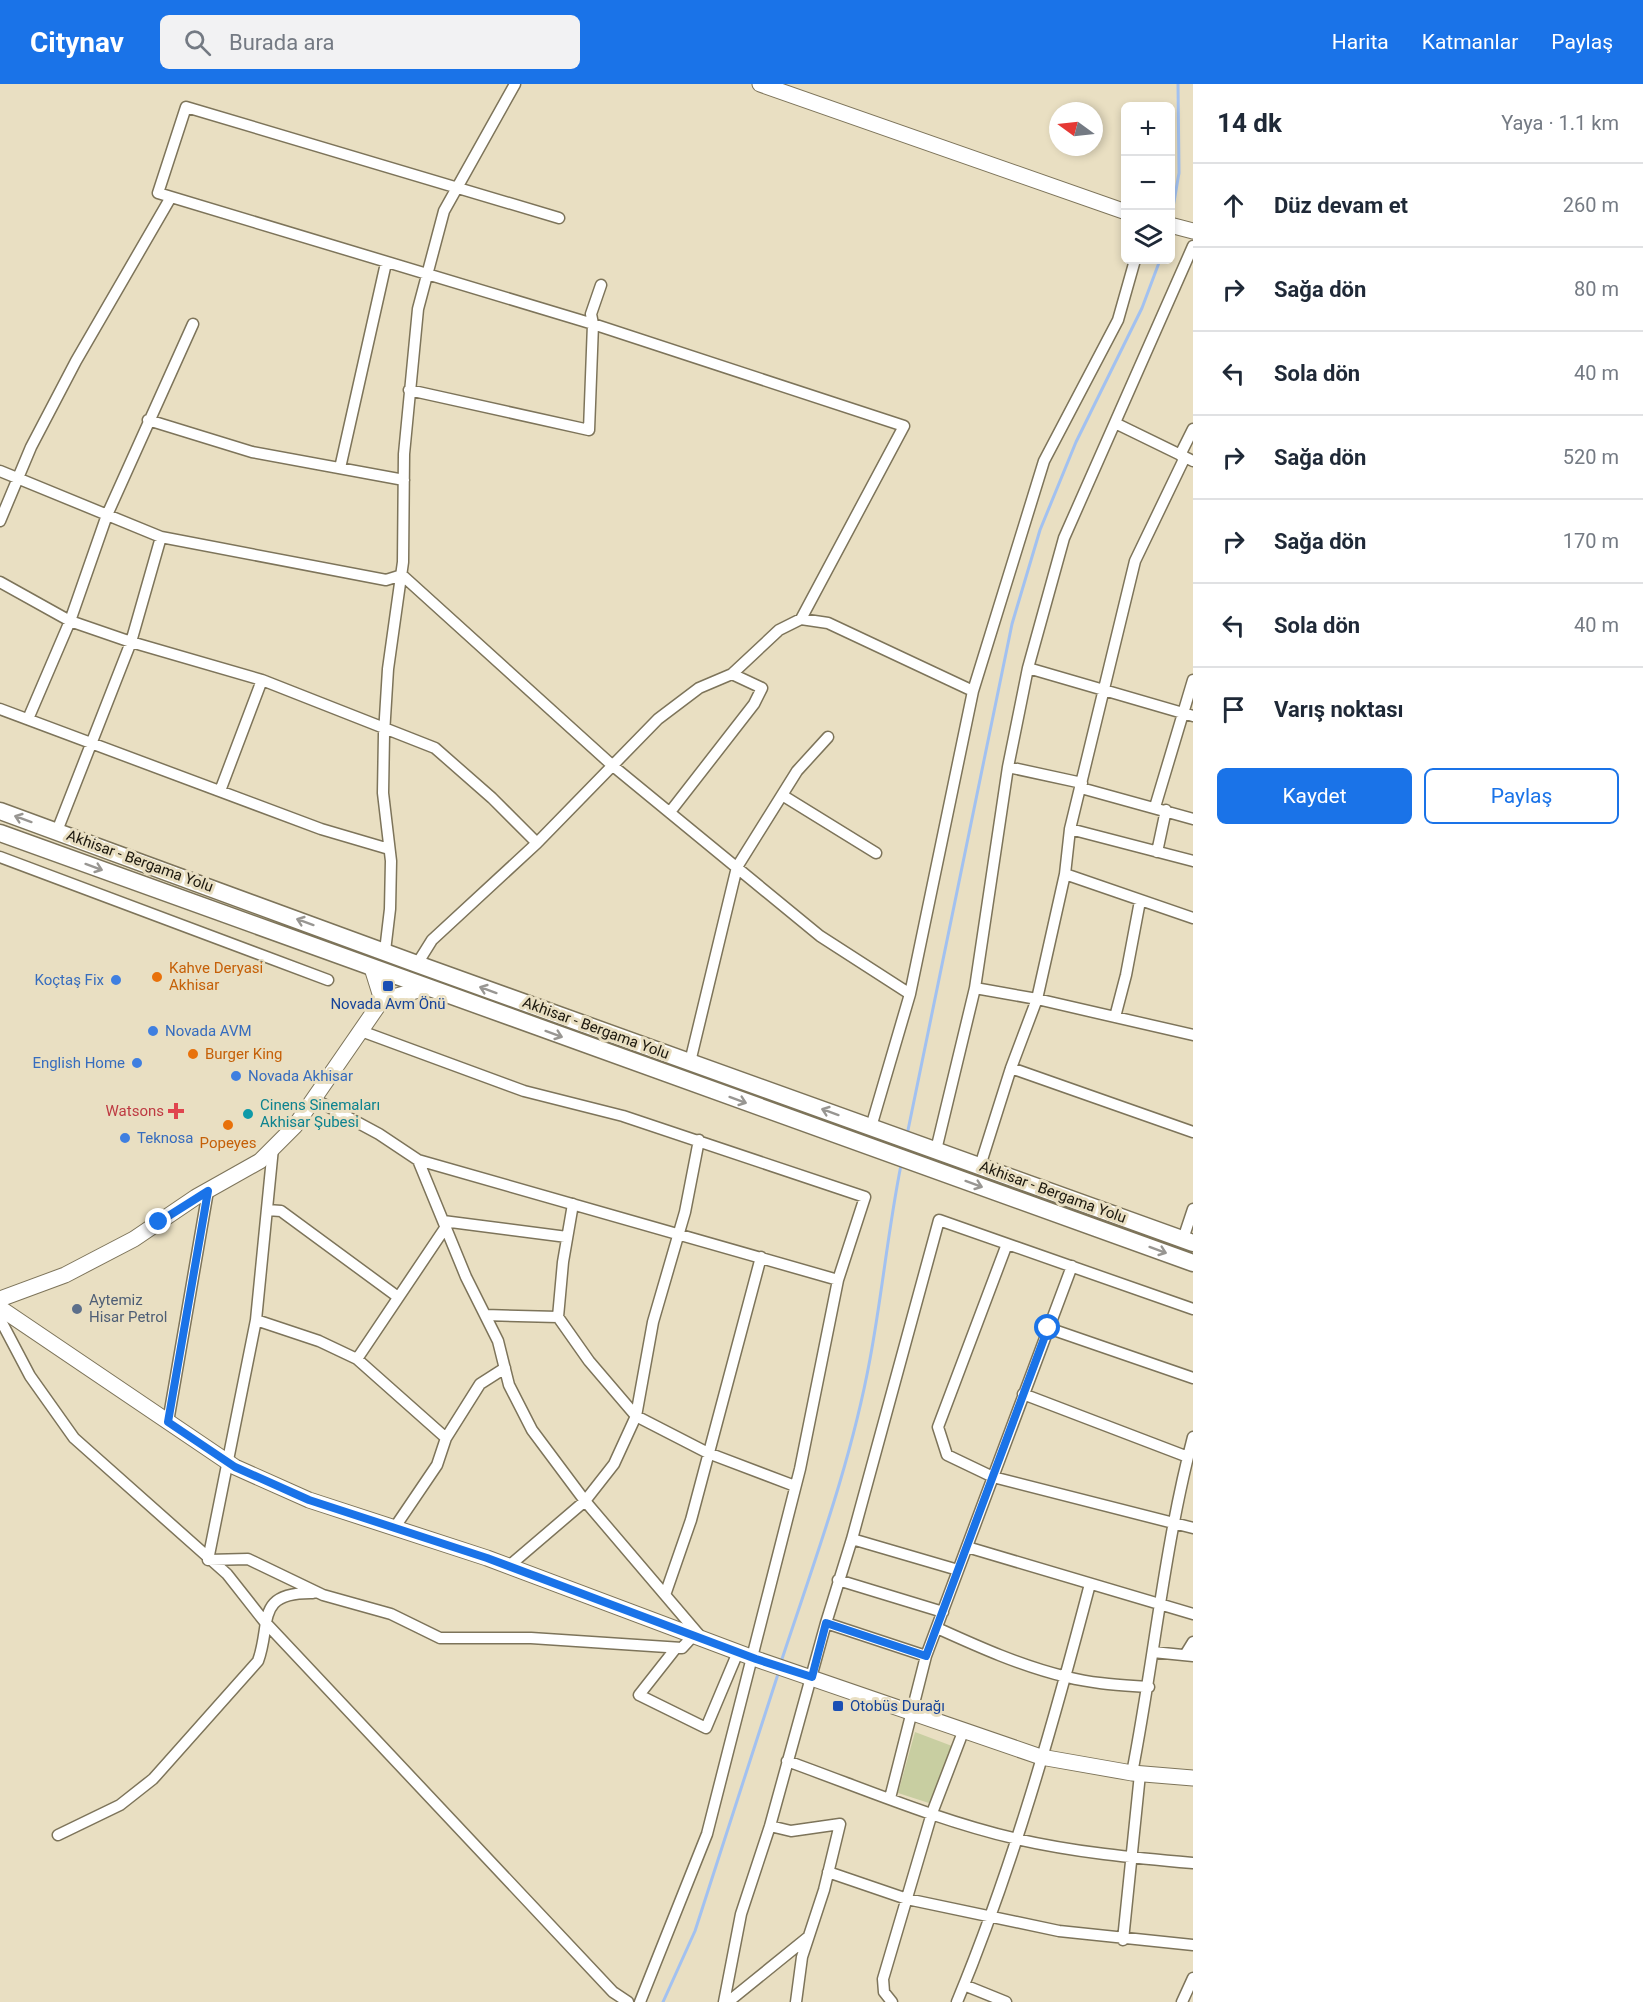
<!DOCTYPE html>
<html lang="tr">
<meta charset="utf-8">
<style>
:root{--surface:#fff;--page:#f2f2f3;--text:#1f2937;--muted:#747a83;--line:#e0e1e3;--accent:#1a73e8}
body{margin:0;font-family:Roboto,sans-serif;background:var(--page);color:var(--text)}
.controls{position:absolute;right:18px;top:18px;display:grid;overflow:hidden;border-radius:9px;box-shadow:0 3px 9px #0003}
.controls button{width:54px;height:54px;display:grid;place-items:center;padding:0;border:0;border-bottom:2px solid var(--line);background:var(--surface);color:var(--text);font:30px sans-serif}
.compass{position:absolute;left:1049px;top:18px;width:54px;height:54px;border-radius:50%;background:var(--surface);box-shadow:0 3px 9px #0003;rotate:285deg}
.stop{position:absolute;width:18px;height:18px;margin:-14px;border:4px solid #1a73e8;border-radius:50%;background:#fff}
.stop.end{background:#1a73e8;border-color:#fff;box-shadow:0 2px 6px #0008}
.list{margin:0;padding:0;list-style:none}
h2{display:flex;justify-content:space-between;align-items:center;height:78px;margin:0;padding:0 24px;font-size:26px}
h2 small{font-size:20px;font-weight:400;color:var(--muted)}
.list li{display:grid;grid-template-columns:39px 1fr auto;gap:18px;align-items:center;box-sizing:border-box;height:84px;padding:0 24px;border-top:2px solid var(--line)}
.list b{display:block;font-size:22px;white-space:nowrap}
.list em{font-size:20px;font-style:normal;color:var(--muted)}
.actions{display:flex;gap:12px;padding:18px 24px}
.actions a{flex:1;padding:14px 0;border:2px solid var(--accent);border-radius:9px;text-align:center;font-size:21px;color:var(--accent)}
.actions .main{background:var(--accent);color:#fff}
.icon{flex:none;width:33px;height:33px;fill:none;stroke:currentColor;stroke-width:2;stroke-linecap:round;stroke-linejoin:round}
.map{position:relative;flex:none;width:1193px;height:1918px;overflow:hidden}
header{display:flex;align-items:center;gap:36px;box-sizing:border-box;height:84px;padding:0 30px;background:var(--accent);color:#fff}
header strong{font-size:28px}
nav{display:flex;gap:33px;margin-inline-start:auto;font-size:21px}
.search{width:420px;height:54px;background:var(--page);display:flex;align-items:center;gap:15px;box-sizing:border-box;padding:0 21px;border-radius:9px;color:var(--muted);font-size:22px}
main{display:flex}
aside{flex:1;background:var(--surface)}
.map>svg:first-child{display:block}
.green{fill:#c8cea1}
.lines{fill:none;stroke-linecap:round;stroke-linejoin:round}
.stream{stroke:#a2c1f0;stroke-width:3}
.street-casing{stroke:#7d745a;stroke-width:13}
.secondary-casing{stroke:#7d745a;stroke-width:17}
.primary-casing{stroke:#7d745a;stroke-width:19}
.street{stroke:#fff;stroke-width:10}
.secondary{stroke:#fff;stroke-width:15}
.primary{stroke:#fff;stroke-width:16}
.oneway{stroke:#989692}
.route{stroke:#1a73e8;stroke-width:8}
.food-dot{fill:#e8710a;stroke:#e9dfc2;stroke-width:2}
.shop-dot{fill:#3f7fe0;stroke:#e9dfc2;stroke-width:2}
.transit-dot{fill:#1a4fb4;stroke:#e9dfc2;stroke-width:2}
.health-dot{fill:#e0444e;stroke:#e9dfc2;stroke-width:2}
.culture-dot{fill:#0f9aa8;stroke:#e9dfc2;stroke-width:2}
.service-dot{fill:#5c6f8a;stroke:#e9dfc2;stroke-width:2}
.labels{text-anchor:middle;stroke-width:6;stroke-linejoin:round;paint-order:stroke}
.street-label{font-size:15px;fill:#1a160c;stroke:#e9dfc2}
.food-label{font-size:15px;fill:#c56008;stroke:#e9dfc2;text-anchor:start}
.shop-label{font-size:15px;fill:#366cbe;stroke:#e9dfc2;text-anchor:start}
.transit-label{font-size:15px;fill:#164399;stroke:#e9dfc2}
.culture-label{font-size:15px;fill:#0d838f;stroke:#e9dfc2;text-anchor:start}
.health-label{font-size:15px;fill:#be3a42;stroke:#e9dfc2;text-anchor:end}
.service-label{font-size:15px;fill:#4e5e75;stroke:#e9dfc2;text-anchor:start}
</style>
<header>
<strong>Citynav</strong>
<div class="search"><svg class="icon" aria-label="search" viewBox="0 0 24 24"><circle cx="10" cy="10" r="6"/><path d="M15 15l6 6"/></svg>Burada ara</div>
<nav><a>Harita</a><a>Katmanlar</a><a>Paylaş</a></nav>
</header>
<main>
<div class="map">
<svg width="1193" height="1918" viewBox="0 0 1193 1918">
<rect width="100%" height="100%" fill="#e9dfc2"/>
<path class="green" d="M915 1648 952 1662 932 1720 898 1709Z"/>
<g class="lines">
<path class="stream" d="M1171 135 1179 89 1178 0
M907 1051 1012 540 1040 446 1076 358 1142 224 1160 176
M781 1578C814 1478 851 1379 870 1275 882 1211 888 1146 901 1081
M663 1918 695 1847 779 1587"/>
<defs>
<path id="street" d="M559 134 186 23 158 109 593 240 904 342 801 535
M409 306 589 346 593 240 591 230 601 201
M148 336 252 368 404 396
M1115 339 1193 377
M1180 371 1193 345
M340 384 386 179
M0 387 161 453 386 496 402 491 613 682 820 852 910 910
M0 437 31 363 76 277 171 113
M0 498 70 537 131 558 262 596 435 664 492 714 537 759
M1028 584 1193 632
M0 625 321 745 389 765
M28 635 70 537 107 431 193 240
M1008 683 1082 699
M1081 704 1193 735
M220 707 262 596
M782 711 876 769
M1155 723 1193 596
M670 728 754 620 762 604 732 590
M1070 745 1193 777
M57 747 131 558 161 453
M1157 768 1166 726
M0 773 328 896
M1065 790 1193 834
M385 867 390 825 391 777 383 709 384 650 388 585 403 478 404 370 418 225 444 127 515 0
M417 880 432 856 537 759 658 635 699 604 732 590 779 546 801 535 828 539 973 607
M975 904 1037 915 1193 951
M1115 933 1126 891 1140 817
M361 947 524 1007 623 1032 865 1113 838 1196 800 1385 707 1750 640 1918
M690 978 737 783 797 687 828 653
M1011 984 1193 1048
M314 1015 379 1050 418 1076 466 1193 498 1257 509 1301 532 1346 585 1417 700 1552
M871 1043 910 910 973 607 1044 377 1118 236 1135 176
M273 1064 256 1236 208 1476 248 1475 323 1511 391 1530 440 1554H531L682 1564 693 1552
M936 1066 975 904 1008 683 1028 584 1064 454 1193 162
M418 1076 838 1196
M980 1082 1011 984 1037 915 1065 790 1070 745 1135 477 1185 373
M573 1120 563 1178 558 1233 589 1277 636 1332 708 1369 795 1402
M267 1126 281 1127 398 1213
M443 1137 567 1153
M1183 1155 1193 1125
M1007 1160 938 1343 947 1371 993 1393 1193 1444
M485 1231 558 1233
M0 1235 30 1292 74 1354 227 1490 264 1537 613 1908 628 1918
M256 1236 319 1257 357 1275 446 1354 437 1381 395 1443
M1048 1244 1193 1294
M357 1275 445 1144
M1023 1310 1188 1373
M168 1338 208 1107
M446 1354 480 1300 505 1284
M852 1455 958 1486
M967 1463 1193 1530
M509 1482 585 1417 614 1380 636 1332 653 1238 685 1128 699 1056
M838 1496 943 1528
M665 1511 691 1436 761 1173
M826 1539 926 1572
M937 1544C979 1563 1021 1582 1067 1593 1094 1600 1122 1601 1149 1603
M676 1564 639 1611 706 1644 738 1568
M1153 1568 1193 1572
M1185 1571 1193 1558
M787 1677C862 1704 939 1737 1017 1755 1074 1768 1134 1774 1193 1779
M1132 1689C1154 1577 1164 1463 1193 1353
M890 1714 926 1572 1072 1182
M770 1742 791 1747 840 1740 824 1806 802 1873 796 1918
M58 1751 120 1721 153 1695 258 1577C272 1539 254 1508 313 1509
M828 1788 907 1815 1059 1847 1193 1861
M1123 1856 1140 1690
M964 1901 1006 1918
M724 1918 741 1830 770 1742 826 1539 852 1455 939 1136 1193 1225
M728 1918 807 1854
M892 1918 884 1908 883 1895 932 1729 963 1648
M957 1918C1013 1783 1053 1641 1090 1500
M1182 1918 1193 1894"/>
<path id="secondary" d="M760 0 1126 128
M1170 141 1193 147
M372 884 382 916
M0 1215 65 1191 134 1155 196 1113 260 1077 295 1042 382 916 426 904
M0 1224 235 1383 309 1416 487 1474 756 1575 1041 1673 1132 1689 1193 1694"/>
<path id="primary" d="M0 727 417 880 1193 1159
M0 749 1193 1179"/>
</defs>
<use href="#street" class="street-casing"/>
<use href="#secondary" class="secondary-casing"/>
<use href="#primary" class="primary-casing"/>
<use href="#street" class="street"/>
<use href="#secondary" class="secondary"/>
<use href="#primary" class="primary"/>
</g>
<defs><path id="oneway-shaft" d="M-6 0H5M1.5-3L5.5 0L1.5 3" fill="none" stroke-width="1.6" stroke-linecap="round" stroke-linejoin="round" transform="scale(1.5)"/></defs>
<g class="oneway">
<use href="#oneway-shaft" transform="translate(23 735) rotate(-160)"/>
<use href="#oneway-shaft" transform="translate(94 783) rotate(20)"/>
<use href="#oneway-shaft" transform="translate(305 838) rotate(-160)"/>
<use href="#oneway-shaft" transform="translate(488 906) rotate(-160)"/>
<use href="#oneway-shaft" transform="translate(554 950) rotate(20)"/>
<use href="#oneway-shaft" transform="translate(738 1016) rotate(20)"/>
<use href="#oneway-shaft" transform="translate(830 1028) rotate(-160)"/>
<use href="#oneway-shaft" transform="translate(974 1100) rotate(20)"/>
<use href="#oneway-shaft" transform="translate(1158 1166) rotate(20)"/>
</g>
<g class="lines">
<path class="route" d="M159 1138 208 1107 168 1338 235 1383 309 1416 487 1474 756 1575 812 1593 826 1539 926 1572 1048 1244"/>
</g>
<g class="food-dot">
<circle cx="157" cy="893" r="6"/>
<circle cx="193" cy="970" r="6"/>
<circle cx="228" cy="1041" r="6"/>
</g>
<g class="shop-dot">
<circle cx="116" cy="896" r="6"/>
<circle cx="153" cy="947" r="6"/>
<circle cx="137" cy="979" r="6"/>
<circle cx="236" cy="992" r="6"/>
<circle cx="125" cy="1054" r="6"/>
</g>
<g class="transit-dot">
<rect x="382" y="896" width="12" height="12" rx="3"/>
<rect x="832" y="1616" width="12" height="12" rx="3"/>
</g>
<path class="health-dot" d="M173 1018h6v6h6v6h-6v6h-6v-6h-6v-6h6z"/>
<circle class="culture-dot" cx="248" cy="1030" r="6"/>
<circle class="service-dot" cx="77" cy="1225" r="6"/>
<g class="labels">
<g class="street-label">
<text transform="translate(140 777) rotate(20)" y="5">Akhisar - Bergama Yolu</text>
<text transform="translate(596 944) rotate(20)" y="5">Akhisar - Bergama Yolu</text>
<text transform="translate(1053 1108) rotate(20)" y="5">Akhisar - Bergama Yolu</text>
</g>
<g class="food-label">
<text x="169" y="889">Kahve Deryasi<tspan x="169" dy="17">Akhisar</tspan></text>
<text x="205" y="975">Burger King</text>
<text x="228" y="1064" text-anchor="middle">Popeyes</text>
</g>
<g class="shop-label">
<text x="104" y="901" text-anchor="end">Koçtaş Fix</text>
<text x="165" y="952">Novada AVM</text>
<text x="125" y="984" text-anchor="end">English Home</text>
<text x="248" y="997">Novada Akhisar</text>
<text x="137" y="1059">Teknosa</text>
</g>
<g class="transit-label">
<text x="388" y="925">Novada Avm Önü</text>
<text x="850" y="1627" text-anchor="start">Otobüs Durağı</text>
</g>
<g class="culture-label">
<text x="260" y="1026">Cinens Sinemaları<tspan x="260" dy="17">Akhisar Şubesi</tspan></text>
</g>
<g class="health-label">
<text x="164" y="1032">Watsons</text>
</g>
<g class="service-label">
<text x="89" y="1221">Aytemiz<tspan x="89" dy="17">Hisar Petrol</tspan></text>
</g>
</g>
</svg>
<div class="controls">
<button>+</button>
<button>−</button>
<button><svg class="icon" aria-label="layers" viewBox="0 0 24 24"><path d="M12 4l9 5-9 5-9-5zM3 14l9 5 9-5"/></svg></button>
</div>
<svg class="compass" viewBox="-18 -18 36 36"><path d="M0-13l5 13h-10z" fill="#e53935"/><path d="M0 13l5-13h-10z" fill="#747a83"/></svg>
<div class="stop" style="left:1048px;top:1244px"></div>
<div class="stop end" style="left:159px;top:1138px"></div>
</div>
<aside>
<h2>14 dk<small>Yaya · 1.1 km</small></h2>
<ul class="list">
<li><svg class="icon" aria-label="ahead" viewBox="0 0 24 24"><path d="M12 20V5M6 11l6-6 6 6"/></svg><div><b>Düz devam et</b></div><em>260 m</em></li>
<li><svg class="icon" aria-label="right" viewBox="0 0 24 24"><path d="M7 20v-9h11M14 6l5 5-5 5"/></svg><div><b>Sağa dön</b></div><em>80 m</em></li>
<li><svg class="icon" aria-label="left" viewBox="0 0 24 24"><path d="M17 20v-9H6M10 6l-5 5 5 5"/></svg><div><b>Sola dön</b></div><em>40 m</em></li>
<li><svg class="icon" aria-label="right" viewBox="0 0 24 24"><path d="M7 20v-9h11M14 6l5 5-5 5"/></svg><div><b>Sağa dön</b></div><em>520 m</em></li>
<li><svg class="icon" aria-label="right" viewBox="0 0 24 24"><path d="M7 20v-9h11M14 6l5 5-5 5"/></svg><div><b>Sağa dön</b></div><em>170 m</em></li>
<li><svg class="icon" aria-label="left" viewBox="0 0 24 24"><path d="M17 20v-9H6M10 6l-5 5 5 5"/></svg><div><b>Sola dön</b></div><em>40 m</em></li>
<li><svg class="icon" aria-label="arrive" viewBox="0 0 24 24"><path d="M6 21V4h12l-3 4 3 4H6"/></svg><div><b>Varış noktası</b></div></li>
</ul>
<div class="actions"><a class="main">Kaydet</a><a>Paylaş</a></div>
</aside>
</main>
